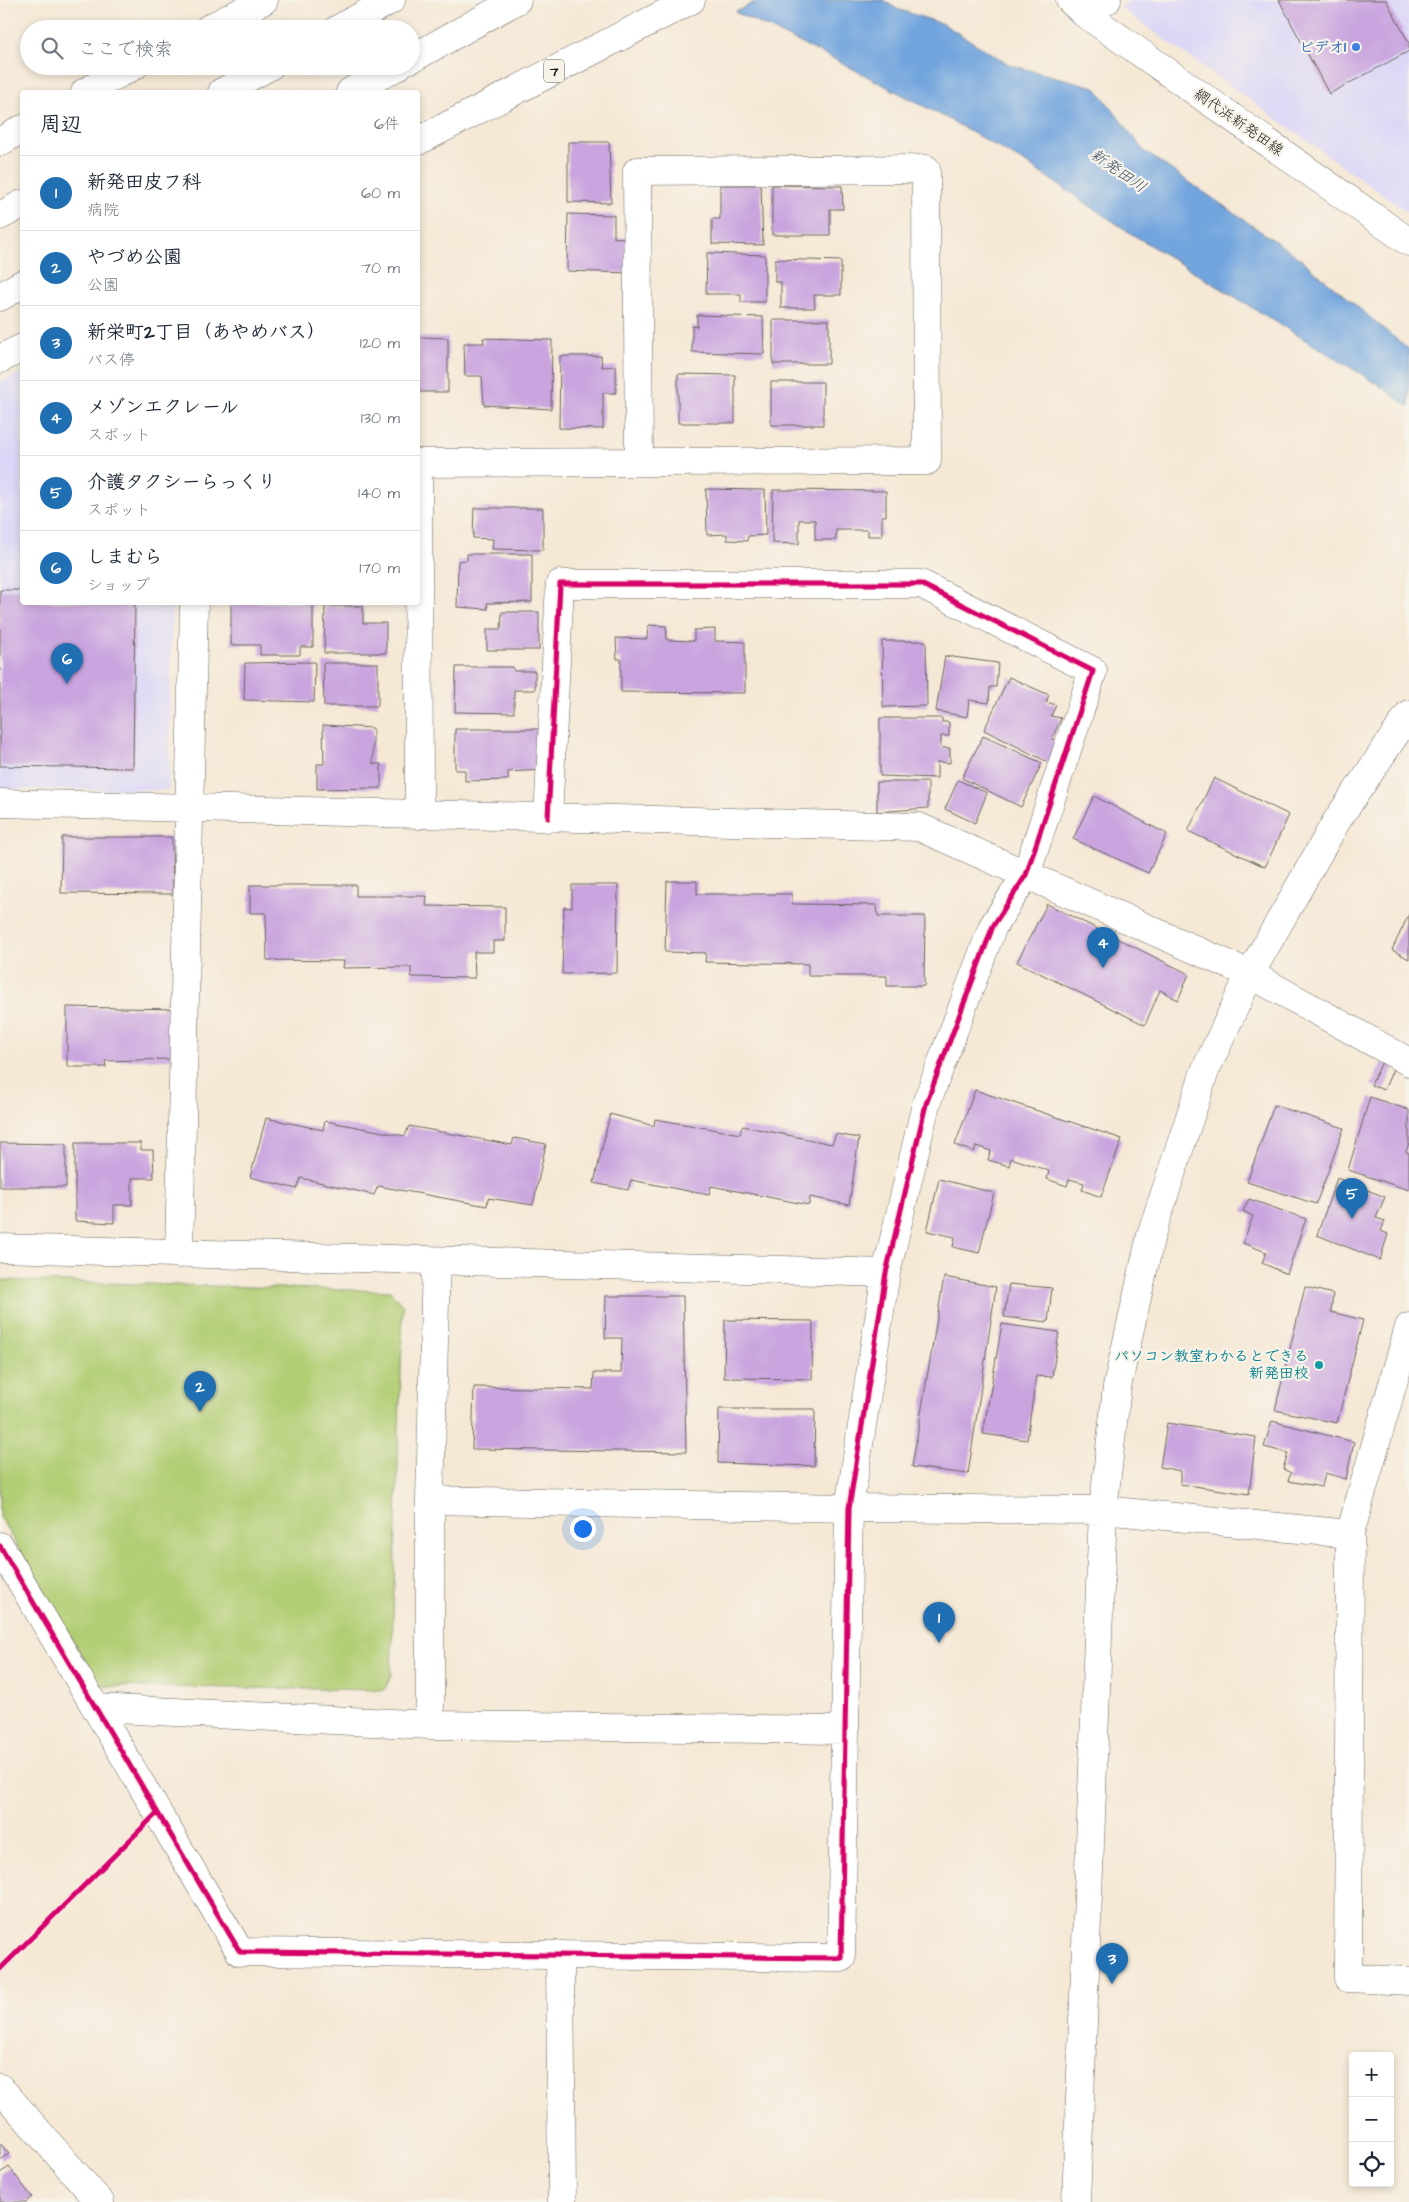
<!DOCTYPE html>
<html lang="ja">
<meta charset="utf-8">
<style>
:root{--surface:#fff;--page:#f2f2f3;--text:#1f2937;--muted:#747a83;--line:#e0e1e3;--accent:#1f6fb2}
body{margin:0;font-family:"Architects Daughter","Klee One",sans-serif;background:var(--page);color:var(--text)}
.controls{position:absolute;right:15px;bottom:15px;display:grid;overflow:hidden;border-radius:5px;box-shadow:0 2px 8px #0003}
.controls button{width:45px;height:45px;display:grid;place-items:center;padding:0;border:0;border-bottom:1px solid var(--line);background:var(--surface);color:var(--text);font:25px sans-serif}
.you{position:absolute;left:582px;top:1528px;width:18px;height:18px;margin:-12px;border:4px solid #fff;border-radius:50%;background:#1a73e8;box-shadow:0 0 0 8px #1a73e833}
.badge{display:grid;place-items:center;width:32px;height:32px;border-radius:50%;background:var(--accent);color:#fff;font-size:16px;font-weight:700}
.pin{position:absolute;translate:-50% -41px;filter:drop-shadow(0 1px 2px #0008)}
.pin::after{content:'';position:absolute;top:26px;width:18px;height:15px;background:inherit;clip-path:polygon(0 0,100% 0,50% 100%)}
.list{margin:0;padding:0;list-style:none}
h2{display:flex;justify-content:space-between;align-items:center;height:65px;margin:0;padding:0 20px;font-size:21px}
h2 small{font-size:16px;font-weight:400;color:var(--muted)}
.list li{display:grid;grid-template-columns:32px 1fr auto;gap:15px;align-items:center;box-sizing:border-box;height:75px;padding:0 20px;border-top:1px solid var(--line)}
.list b{display:block;font-size:19px;white-space:nowrap}
.list p{margin:0;font-size:16px;white-space:nowrap;color:var(--muted)}
.list em{font-size:16px;font-style:normal;color:var(--muted)}
.icon{flex:none;width:28px;height:28px;fill:none;stroke:currentColor;stroke-width:2;stroke-linecap:round;stroke-linejoin:round}
.map{position:relative;flex:none;width:1409px;height:2202px;overflow:hidden}
.search{position:absolute;background:var(--surface);box-shadow:0 2px 8px #0003;left:20px;top:20px;width:400px;height:55px;display:flex;align-items:center;gap:12px;box-sizing:border-box;padding:0 18px;border-radius:28px;color:var(--muted);font-size:19px}
.panel{position:absolute;background:var(--surface);box-shadow:0 2px 8px #0003;left:20px;top:90px;width:400px;height:515px;border-radius:5px}
.map>svg:first-child{display:block}
.built{fill:#dbd6f7}
.green{fill:#b2ce74;stroke:#677548}
.water{fill:#72a5de;stroke:#47607d}
.building{fill:#c9a4df}
.lines{fill:none;stroke-linecap:round;stroke-linejoin:round}
.minor-casing{stroke:#68635d;stroke-width:29}
.major-casing{stroke:#68635d;stroke-width:29}
.highway-casing{stroke:#68635d;stroke-width:29}
.minor{stroke:#fff;stroke-width:28}
.major{stroke:#fff;stroke-width:28}
.highway{stroke:#fff;stroke-width:28}
.cycleway-casing{stroke:#f7f3e8;stroke-width:8}
.cycleway{stroke:#d6006c;stroke-width:5}
.shop-dot{fill:#3f7fe0;stroke:#f7f3e8;stroke-width:2}
.culture-dot{fill:#0f9aa8;stroke:#f7f3e8;stroke-width:2}
.labels{text-anchor:middle;stroke-width:4.5;stroke-linejoin:round;paint-order:stroke}
.shield{fill:#f7f3e8;stroke:#5e5c59;stroke-width:1}
.shield-label{font-size:14px;font-weight:bold;fill:#1c1c1c}
.shop-label{font-size:15px;font-weight:bold;fill:#366cbe;stroke:#f7f3e8;text-anchor:end}
.street-label{font-size:15px;fill:#1c1c1c;stroke:#f7f3e8}
.culture-label{font-size:15px;font-weight:bold;fill:#0d838f;stroke:#f7f3e8;text-anchor:end}
.water-label{font-size:16px;font-style:italic;fill:#3e536a;stroke:#f7f3e8}
</style>
<div class="map">
<svg width="1409" height="2202" viewBox="0 0 1409 2202">
<rect width="100%" height="100%" fill="#f7f3e8"/>
<filter id="ink" filterUnits="userSpaceOnUse"><feTurbulence type="fractalNoise" baseFrequency=".02" numOctaves="2"/><feDisplacementMap in="SourceGraphic" scale="10" xChannelSelector="R" yChannelSelector="G"/><feConvolveMatrix kernelMatrix="1 2 1 2 8 2 1 2 1" color-interpolation-filters="sRGB"/></filter>
<filter id="wash" filterUnits="userSpaceOnUse"><feTurbulence type="fractalNoise" baseFrequency=".0096" numOctaves="4" result="noise"/><feDisplacementMap in="SourceGraphic" scale="20" xChannelSelector="R" yChannelSelector="G"/><feGaussianBlur stdDeviation="1.12" result="paint"/><feColorMatrix in="noise" values="0 0 0 0 0 0 0 0 0 0 0 0 0 0 0 0 0 1.4 0 .05"/><feComposite in="paint" operator="in"/></filter>
<g filter="url(#wash)">
<rect width="100%" height="100%" fill="#f5e8d5"/>
<path class="built" d="M1132 0H1409V213L1119 7Z
M22 371V602L172 603 169 790 0 789V383Z"/>
<path class="green" d="M0 1280 390 1291 403 1306 391 1677 384 1690 100 1686 0 1517Z"/>
<path class="water" d="M759 0H883L897 9 943 24 1010 65 1095 87 1144 151 1298 257 1409 350V407L1376 383 1135 236 1029 165 952 121 838 61 735 12Z"/>
<g id="blocks">
<path class="building" d="M1279 0H1386L1409 43V51L1329 94Z
M568 142H609L611 203 568 202Z
M720 185H761L763 245 712 244V219H720Z
M772 185 842 186 843 209H830V235H772Z
M568 214 614 215V238L633 237 632 273 567 271Z
M707 253 765 255V302H741V294H706Z
M775 259 841 261V295H814L815 308H781V282H775Z
M697 315 763 317 764 354 692 352V326L697 327Z
M773 320H829V364H773Z
M418 337 448 338V392H418Z
M483 338 552 340 551 409 484 405 482 376H465L464 343H484Z
M560 356H601L602 367 616 366V393H603V429L559 428Z
M678 374 735 375V423H678Z
M771 382H823V425H771Z
M706 489 765 490 766 535 748 536 747 541 727 540V534L707 535Z
M773 490 886 491V516H882V536H868V530H836V540H815V520H799V544L772 543Z
M474 508H543V550L492 549 493 539 473 538Z
M467 554H532V602L487 603 488 609 457 607 458 561 467 560Z
M0 590H22V602H135L133 768 0 766Z
M231 602 313 603V647H300V655H260V645H231Z
M325 606H363V623H386V653H324Z
M502 612H539V650H487V629H501Z
M648 625 666 626 667 640 694 641V630L715 629V641L745 642V693L621 692V659H617L616 638 647 639Z
M882 641H926L927 706 883 707Z
M945 656 998 663 996 687H990L989 703 969 700 967 717 936 711Z
M315 662 314 702 244 700 245 663Z
M323 663H378V706H324Z
M456 667H513L514 671H535V690H514V713L455 712Z
M1009 677 1049 695 1046 702 1056 705 1051 716 1061 718 1052 739 1061 743 1052 764 984 730Z
M880 718H942V722H949V736H941V748H950V763L937 762V778L880 776Z
M323 725 373 728V764H381V788L317 789V764H324Z
M455 729H542L543 770 508 772V780L465 781V770H455Z
M983 736 1042 763 1021 807 962 778Z
M1214 778 1289 815 1265 867 1188 831Z
M958 780 987 793 975 823 945 809Z
M877 782H928V808L877 812Z
M1094 796 1167 834 1148 873 1073 839Z
M62 837H172L173 894 61 893Z
M667 881H697V894H792V904L877 905 878 916H925L924 986H887V976H808V964L705 962 706 953 665 952Z
M250 885H356V896H427L426 906 505 907V941H493V952H474L475 978 411 977V967L343 968 344 961 267 960 266 913H250Z
M572 885H618L617 973 562 974 564 907 572 908Z
M1047 904 1189 974 1178 1000 1160 990 1145 1025 1017 962Z
M1409 914V959L1392 950Z
M67 1007 174 1009 172 1059 105 1061 106 1067H67Z
M1382 1062 1394 1067 1384 1090 1371 1085Z
M975 1090 1122 1139 1101 1197 1082 1190 1084 1183 1069 1179 1067 1186 1047 1179 1049 1171 1011 1158 1009 1166 988 1160 991 1151 976 1146 974 1152 955 1145Z
M1370 1097 1409 1110V1143L1406 1152 1409 1153V1190L1348 1170Z
M1274 1105 1344 1128 1316 1204 1247 1182Z
M610 1114 654 1126 655 1119 740 1134 742 1126 832 1144 836 1134 859 1138 849 1205 810 1197 809 1205 711 1186 709 1195 631 1180 628 1190 594 1183Z
M266 1118 323 1130 325 1121 405 1136 409 1126 512 1145 514 1138 546 1144 533 1205 488 1198 487 1206 378 1186 374 1195 301 1178 297 1189 250 1177Z
M0 1143 66 1144V1187H0Z
M75 1143H141V1150H153L154 1178H132V1205H114V1223L75 1221Z
M1337 1178 1385 1197 1376 1218 1385 1221 1381 1231 1388 1234 1380 1260 1317 1235Z
M939 1179 994 1193 979 1253 953 1247 955 1237 927 1231Z
M1249 1199 1306 1219 1287 1274 1262 1263 1266 1252 1243 1243 1253 1216 1243 1211Z
M944 1277 996 1287 968 1474 912 1467Z
M1009 1284 1052 1288 1048 1322 1004 1317Z
M1305 1287 1333 1294 1331 1312 1363 1320 1337 1423 1275 1410Z
M606 1296H683L686 1452 472 1449 474 1387 593 1389 594 1373H621L622 1338H605Z
M725 1320 813 1321 812 1379 724 1378Z
M1002 1324 1059 1332 1052 1377 1036 1376 1027 1440 983 1434Z
M719 1409H815L814 1466 718 1463Z
M1272 1421 1354 1442 1346 1479 1325 1473 1322 1487 1288 1481 1291 1473 1283 1469 1288 1453 1264 1447Z
M1167 1423 1256 1437 1249 1494 1180 1484V1471L1160 1467Z
M0 2143 9 2154 0 2160Z
M9 2167 32 2197 26 2202H0V2173Z"/>
</g>
</g>
<g filter="url(#ink)">
<use href="#blocks" fill-opacity="0" stroke="#68635d" stroke-width="1"/>
<g class="lines">
<defs>
<path id="minor" d="M1084 13 1107 0
M418 463 927 461 926 169 637 171 639 462
M418 463 419 815
M0 803 919 827 1250 974 1409 1062
M0 1248 886 1273
M179 1254 194 602
M1409 1327 1350 1534 1348 1978 1409 1981
M430 1500 849 1508 1103 1510 1350 1534
M0 1546 240 1952 841 1958 849 1508 886 1273 926 1104 993 926 1026 875 1093 671 921 584H560L548 818
M96 1708 430 1725 845 1730
M430 1725V1500L436 1261
M560 1955 562 2202
M0 2088 100 2202
M1076 2202 1103 1510 1117 1387 1151 1235 1205 1071 1250 974 1336 822 1409 714"/>
<path id="major" d="M1070 0 1084 13 1409 242"/>
<path id="highway" d="M208 29 264 0
M338 29 391 0
M411 59 517 0
M85 92 134 66
M222 92 270 66
M350 92 398 66
M418 141 691 0
M0 142 22 129
M0 216 22 204
M0 297 22 284
M0 359 22 348"/>
</defs>
<use href="#minor" class="minor-casing"/>
<use href="#major" class="major-casing"/>
<use href="#highway" class="highway-casing"/>
<use href="#minor" class="minor"/>
<use href="#major" class="major"/>
<use href="#highway" class="highway"/>
<defs>
<path id="cycleway" d="M0 1546 240 1952 841 1958 849 1508 886 1273 926 1104 993 926 1026 875 1093 671 921 584H560L548 818
M0 1969 157 1813"/>
</defs>
<use href="#cycleway" class="cycleway-casing"/>
<use href="#cycleway" class="cycleway"/>
</g>
</g>
<circle class="shop-dot" cx="1356" cy="47" r="5"/>
<circle class="culture-dot" cx="1319" cy="1365" r="5"/>
<g class="labels">
<rect class="shield" x="544" y="59.5" width="20" height="23" rx="4"/>
<g class="shield-label">
<text x="554" y="76">7</text>
</g>
<g class="shop-label">
<text x="1346" y="52">ビデオ1</text>
</g>
<g class="street-label">
<text transform="translate(1239 122) rotate(35)" y="5">網代浜新発田線</text>
</g>
<g class="culture-label">
<text x="1309" y="1361">パソコン教室わかるとできる<tspan x="1309" dy="17">新発田校</tspan></text>
</g>
<g class="water-label">
<text transform="translate(1119 170) rotate(35)" y="6">新発田川</text>
</g>
</g>
</svg>
<div class="controls">
<button>+</button>
<button>−</button>
<button><svg class="icon" aria-label="locate" viewBox="0 0 24 24"><circle cx="12" cy="12" r="6"/><path d="M12 2v4M12 18v4M2 12h4M18 12h4"/></svg></button>
</div>
<div class="you"></div>
<div class="pin badge" style="left:939px;top:1643px">1</div>
<div class="pin badge" style="left:200px;top:1412px">2</div>
<div class="pin badge" style="left:1112px;top:1984px">3</div>
<div class="pin badge" style="left:1103px;top:968px">4</div>
<div class="pin badge" style="left:1352px;top:1219px">5</div>
<div class="pin badge" style="left:67px;top:684px">6</div>
<div class="search"><svg class="icon" aria-label="search" viewBox="0 0 24 24"><circle cx="10" cy="10" r="6"/><path d="M15 15l6 6"/></svg>ここで検索</div>
<section class="panel">
<h2>周辺<small>6件</small></h2>
<ul class="list">
<li><span class="badge">1</span><div><b>新発田皮フ科</b><p>病院</p></div><em>60 m</em></li>
<li><span class="badge">2</span><div><b>やづめ公園</b><p>公園</p></div><em>70 m</em></li>
<li><span class="badge">3</span><div><b>新栄町2丁目（あやめバス）</b><p>バス停</p></div><em>120 m</em></li>
<li><span class="badge">4</span><div><b>メゾンエクレール</b><p>スポット</p></div><em>130 m</em></li>
<li><span class="badge">5</span><div><b>介護タクシーらっくり</b><p>スポット</p></div><em>140 m</em></li>
<li><span class="badge">6</span><div><b>しまむら</b><p>ショップ</p></div><em>170 m</em></li>
</ul>
</section>
</div>
